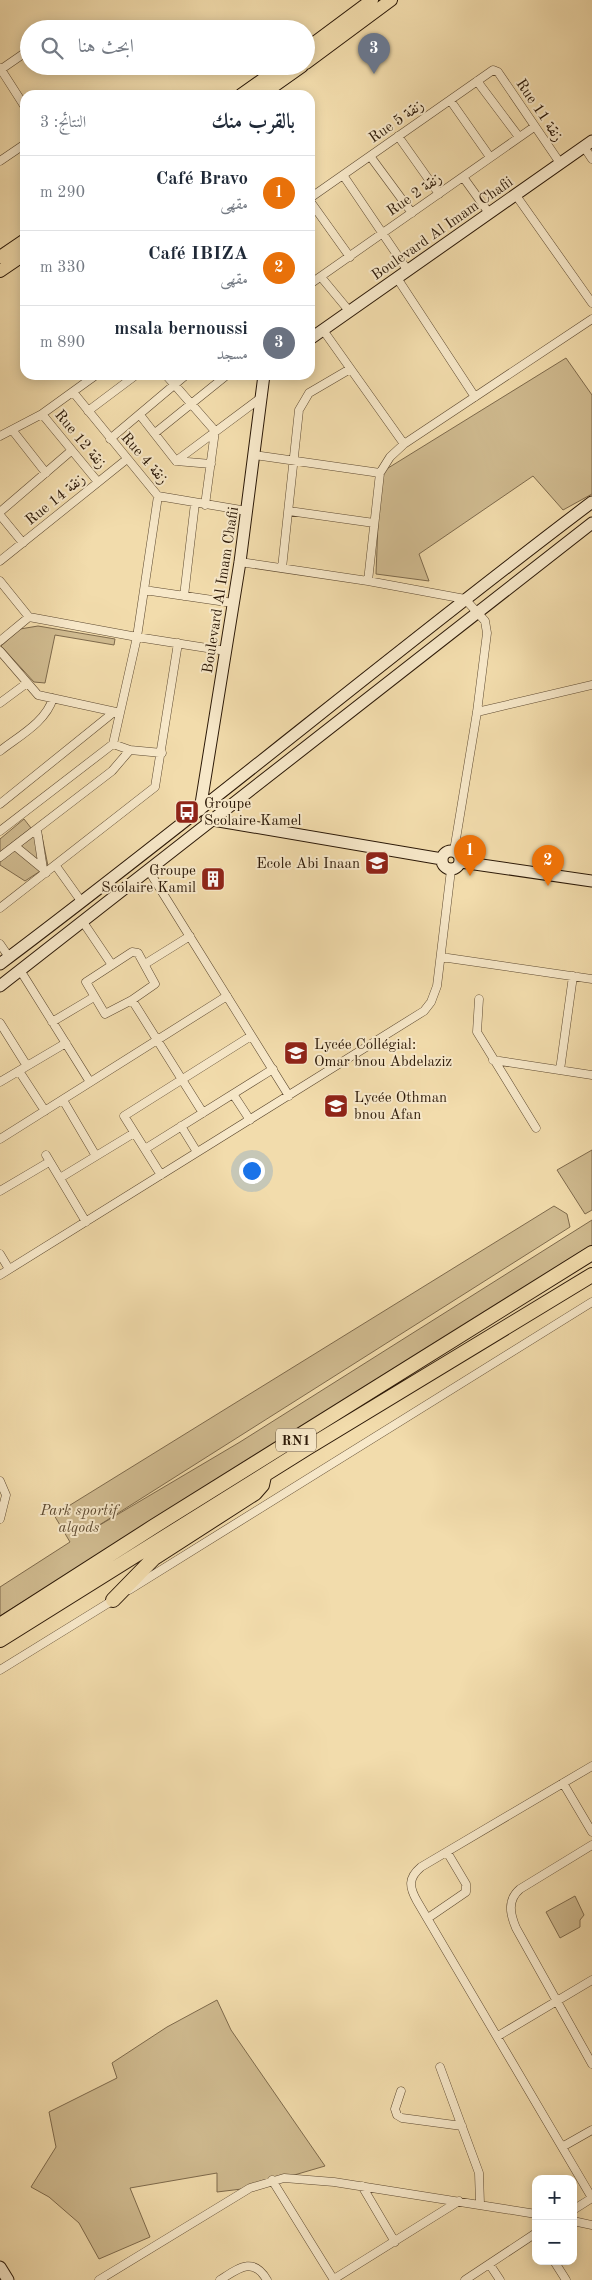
<!DOCTYPE html>
<html lang="ar">
<meta charset="utf-8">
<style>
:root{--surface:#fff;--page:#f2f2f3;--text:#1f2937;--muted:#747a83;--line:#e0e1e3;--accent:#7c3aed}
body{margin:0;font-family:"Old Standard TT",Amiri,serif;background:var(--page);color:var(--text);direction:rtl}
.controls{position:absolute;right:15px;bottom:15px;display:grid;overflow:hidden;border-radius:10px;box-shadow:0 2px 12px #0003}
.controls button{width:45px;height:45px;display:grid;place-items:center;padding:0;border:0;border-bottom:1px solid var(--line);background:var(--surface);color:var(--text);font:25px sans-serif}
.you{position:absolute;left:251px;top:1170px;width:18px;height:18px;margin:-12px;border:4px solid #fff;border-radius:50%;background:#1a73e8;box-shadow:0 0 0 8px #1a73e833}
.badge{display:grid;place-items:center;width:32px;height:32px;border-radius:50%;background:var(--accent);color:#fff;font-size:16px;font-weight:700}
.pin{position:absolute;translate:-50% -41px;filter:drop-shadow(0 1px 2px #0008)}
.pin::after{content:'';position:absolute;top:26px;width:18px;height:15px;background:inherit;clip-path:polygon(0 0,100% 0,50% 100%)}
.list{margin:0;padding:0;list-style:none}
h2{display:flex;justify-content:space-between;align-items:center;height:65px;margin:0;padding:0 20px;font-size:21px}
h2 small{font-size:16px;font-weight:400;color:var(--muted)}
.list li{display:grid;grid-template-columns:32px 1fr auto;gap:15px;align-items:center;box-sizing:border-box;height:75px;padding:0 20px;border-top:1px solid var(--line)}
.list b{display:block;font-size:19px;white-space:nowrap}
.list p{margin:0;font-size:16px;white-space:nowrap;color:var(--muted)}
.list em{font-size:16px;font-style:normal;color:var(--muted)}
.icon{flex:none;width:28px;height:28px;fill:none;stroke:currentColor;stroke-width:2;stroke-linecap:round;stroke-linejoin:round}
.map{position:relative;flex:none;width:592px;height:2280px;overflow:hidden;direction:ltr}
.search{position:absolute;background:var(--surface);box-shadow:0 2px 12px #0003;left:20px;top:20px;width:295px;height:55px;display:flex;align-items:center;gap:12px;box-sizing:border-box;padding:0 18px;border-radius:28px;color:var(--muted);font-size:19px}
.panel{position:absolute;background:var(--surface);box-shadow:0 2px 12px #0003;left:20px;top:90px;width:295px;height:290px;border-radius:15px;direction:rtl}
.map>svg:first-child{display:block}
.green{fill:#d0bb90;stroke:#7e6a4c}
.lines{fill:none;stroke-linecap:round;stroke-linejoin:round}
.street-casing{stroke:#5d4930;stroke-width:9}
.secondary-casing{stroke:#2b1807;stroke-width:13}
.primary-casing{stroke:#2b1807;stroke-width:14}
.highway-casing{stroke:#2b1807;stroke-width:16}
.street{stroke:#f7e8c9;stroke-width:8}
.secondary{stroke:#f7e8c9;stroke-width:11}
.primary{stroke:#f2dcac;stroke-width:12}
.highway{stroke:#f2dcac;stroke-width:14}
.labels{text-anchor:middle;stroke-width:4;stroke-linejoin:round;paint-order:stroke}
.shield{fill:#f7e8c9;stroke:#685641;stroke-width:1}
.shield-label{font-size:14px;font-weight:bold;fill:#2b1807}
.street-label{font-size:15px;fill:#2b1807;stroke:#f7e8c9}
.poi-label{font-size:15px;fill:#2b1807;stroke:#f7e8c9;text-anchor:start}
.park-label{font-size:15px;font-style:italic;fill:#5d4930;stroke:#f7e8c9}
</style>
<div class="map">
<svg width="592" height="2280" viewBox="0 0 592 2280">
<rect width="100%" height="100%" fill="#f2dcac"/>
<filter id="stains"><feTurbulence type="fractalNoise" baseFrequency=".004" numOctaves="4"/><feColorMatrix values="0 0 0 0 .2 0 0 0 0 .09 0 0 0 0 .02 0 0 0 .5 -.17"/></filter>
<radialGradient id="worn" r=".72"><stop offset=".6" stop-color="#630" stop-opacity="0"/><stop offset="1" stop-color="#630" stop-opacity=".3"/></radialGradient>
<path class="green" d="M566 358 592 395V494L563 510 533 476 419 554 429 581 376 574 380 473Z
M38 626 115 639 114 645 55 635 45 683 34 682 1 646 20 629Z
M24 819 31 828 0 852V839Z
M41 831 48 866 25 881 0 865V862Z
M592 1150V1210L585 1214 557 1170Z
M554 1206 567 1214 570 1227 93 1529 240 1442 592 1220V1247L0 1616V1587L70 1542 54 1515Z
M575 1896 584 1915 580 1920V1927L560 1938 546 1912Z
M217 2000 231 2030 325 2166 250 2188 217 2192V2173L130 2188 150 2237 99 2259 79 2223 49 2197 31 2187 56 2147 49 2112 117 2078 112 2063 167 2027Z"/>
<g class="lines">
<defs>
<path id="street" d="M0 68 25 107
M0 70 29 50
M477 81 519 137
M450 100 490 157
M398 136 439 194
M584 147 592 159
M370 156 412 213
M0 161 25 144
M343 175 408 271
M463 177 489 213
M515 194 592 303
M310 198 493 70 498 72 560 163
M310 201 350 257
M321 277 350 312
M397 278 475 397
M310 284 534 127
M323 330 404 444
M166 375 215 431 205 505
M73 392 158 496 247 511
M88 411 136 375
M42 414 98 482
M140 415 176 461 211 464
M13 431 46 473
M155 433 227 375
M0 436 42 414 96 375
M110 439 186 375
M254 455 380 473 368 581
M176 461 262 397
M380 473 390 457 404 444 592 319
M289 511 374 523
M0 512 71 451
M0 515 23 543
M0 561 127 459
M240 562 368 581 465 599 485 621 487 633 477 712 454 851
M282 568 299 410 309 393 350 369
M0 581 29 617 137 637 226 651
M144 590 233 603
M184 596 195 503
M0 641 29 617
M0 651 38 695 116 712
M0 703 27 683
M477 712 592 685
M113 744 130 750 162 753
M0 751C19 736 46 722 53 698
M0 804 114 712
M37 830 43 869 46 873
M0 831 113 744 137 637 158 496
M15 846 43 869
M0 857 112 771 130 750
M56 866 81 901
M149 871 289 1096
M0 908 155 787 178 643
M83 922 112 965
M0 944 9 957
M132 952 138 953 155 984 132 1000 105 1014 86 982Z
M441 957 592 979
M145 964 190 936
M20 970 90 1082
M479 999 477 1032 536 1128
M132 1000 203 1113
M52 1022 94 997
M0 1023 27 1066
M493 1060 592 1075
M560 1070 573 976
M19 1071 45 1111
M0 1082 66 1043
M233 1094 250 1120
M63 1100 96 1156
M181 1126 197 1152
M0 1139 227 996
M145 1149 273 1069
M46 1155 86 1222
M161 1175 124 1116 251 1036
M60 1178 134 1133
M0 1191 49 1162
M0 1254 9 1269
M0 1275 424 1011 431 1002 437 986 451 870
M0 1481 6 1495 0 1519
M129 1590 592 1302
M0 1670 115 1599
M592 1766 421 1867C408 1878 409 1887 417 1901L592 2198
M563 1783 592 1832
M592 1845 520 1889C507 1900 510 1914 516 1928L592 2064
M428 1918 466 1892V1884L447 1852
M498 2036 592 1980
M440 2067 479 2173 480 2204
M401 2091 395 2109 397 2115 402 2118 462 2126
M562 2147 592 2130
M272 2180 334 2280
M362 2186 395 2242
M573 2210 592 2198
M573 2221 592 2225
M554 2261 566 2280
M490 2265 500 2280
M334 2279 459 2201
M99 2280 250 2188 284 2178 334 2182 536 2214
M220 2280C239 2268 253 2256 267 2280
M465 2280 536 2233"/>
<path id="secondary" d="M310 339 592 141
M200 810 240 562 264 375
M207 819 442 859
M442 860a9 9 0 1 1 18 0a9 9 0 1 1-18 0Z
M461 862 592 881
M0 964C200 814 392 653 592 502
M0 986 592 523
M0 2267 8 2280"/>
<path id="primary" d="M306 49 372 0
M306 63 391 0
M241 95 282 66
M261 95 302 66
M0 257 25 240
M0 271 25 254"/>
<path id="highway" d="M113 1600 154 1558 255 1493 262 1485 264 1476
M0 1625 153 1527 592 1253
M0 1640 307 1448 592 1275"/>
</defs>
<use href="#street" class="street-casing"/>
<use href="#secondary" class="secondary-casing"/>
<use href="#primary" class="primary-casing"/>
<use href="#highway" class="highway-casing"/>
<use href="#street" class="street"/>
<use href="#secondary" class="secondary"/>
<use href="#primary" class="primary"/>
<use href="#highway" class="highway"/>
</g>
<defs>
<symbol id="bus-square" viewBox="-11 -11 22 22"><rect x="-9" y="-9" width="18" height="18" rx="4" fill="#8f2418" stroke="#f7e8c9"/><path d="M-5-6H5V4H4V6H2V4H-2V6H-4V4H-5ZM-3.5-4V0h7V-4ZM-3.5 1.2v1.5H-2V1.2ZM2 1.2v1.5H3.5V1.2Z" fill="#fff"/></symbol>
<symbol id="school-square" viewBox="-11 -11 22 22"><rect x="-9" y="-9" width="18" height="18" rx="4" fill="#8f2418" stroke="#f7e8c9"/><path d="M0-5L7-2L0 1L-7-2ZM-4 1L0 2.5L4 1V4Q0 6-4 4Z" fill="#fff"/></symbol>
<symbol id="building-square" viewBox="-11 -11 22 22"><rect x="-9" y="-9" width="18" height="18" rx="4" fill="#8f2418" stroke="#f7e8c9"/><path d="M-4-6H4V6H1V3H-1V6H-4ZM-2.5-4.3h1.7v1.8h-1.7ZM.8-4.3h1.7v1.8H.8ZM-2.5-1h1.7V.8h-1.7ZM.8-1h1.7V.8H.8Z" fill="#fff"/></symbol>
</defs>
<g fill-rule="evenodd">
<use href="#bus-square" x="173" y="798" width="28" height="28"/>
<use href="#school-square" x="363" y="849" width="28" height="28"/>
<use href="#building-square" x="199" y="865" width="28" height="28"/>
<use href="#school-square" x="282" y="1039" width="28" height="28"/>
<use href="#school-square" x="322" y="1092" width="28" height="28"/>
</g>
<g class="labels">
<rect class="shield" x="276" y="1428.5" width="40" height="23" rx="4"/>
<g class="shield-label">
<text x="296" y="1445">RN1</text>
</g>
<g class="street-label">
<text transform="translate(540 110) rotate(56)" y="5">Rue 11 زنقة</text>
<text transform="translate(396 121) rotate(-35)" y="5">Rue 5 زنقة</text>
<text transform="translate(414 194) rotate(-35)" y="5">Rue 2 زنقة</text>
<text transform="translate(442 228) rotate(-35)" y="5">Boulevard Al Imam Chafii</text>
<text transform="translate(81 439) rotate(50)" y="5">Rue 12 زنقة</text>
<text transform="translate(145 458) rotate(49)" y="5">Rue 4 زنقة</text>
<text transform="translate(55 499) rotate(-39)" y="5">Rue 14 زنقة</text>
<text transform="translate(220 590) rotate(-81)" y="5">Boulevard Al Imam Chafii</text>
</g>
<g class="poi-label">
<text x="204" y="808">Groupe<tspan x="204" dy="17">Scolaire Kamel</tspan></text>
<text x="360" y="868" text-anchor="end">Ecole Abi Inaan</text>
<text x="196" y="875" text-anchor="end">Groupe<tspan x="196" dy="17">Scolaire Kamil</tspan></text>
<text x="314" y="1049">Lycée Collégial:<tspan x="314" dy="17">Omar bnou Abdelaziz</tspan></text>
<text x="354" y="1102">Lycée Othman<tspan x="354" dy="17">bnou Afan</tspan></text>
</g>
<g class="park-label">
<text x="79" y="1515">Park sportif<tspan x="79" dy="17">alqods</tspan></text>
</g>
</g>
<rect width="100%" height="100%" filter="url(#stains)"/>
<rect width="100%" height="100%" fill="url(#worn)"/>
</svg>
<div class="controls">
<button>+</button>
<button>−</button>
</div>
<div class="you"></div>
<div class="pin badge" style="left:470px;top:876px;background:#e8710a">1</div>
<div class="pin badge" style="left:548px;top:886px;background:#e8710a">2</div>
<div class="pin badge" style="left:374px;top:74px;background:#6b7280">3</div>
<div class="search"><svg class="icon" aria-label="search" viewBox="0 0 24 24"><circle cx="10" cy="10" r="6"/><path d="M15 15l6 6"/></svg>ابحث هنا</div>
<section class="panel">
<h2>بالقرب منك<small>النتائج: 3</small></h2>
<ul class="list">
<li><span class="badge" style="background:#e8710a">1</span><div><b>Café Bravo</b><p>مقهى</p></div><em>290 m</em></li>
<li><span class="badge" style="background:#e8710a">2</span><div><b>Café IBIZA</b><p>مقهى</p></div><em>330 m</em></li>
<li><span class="badge" style="background:#6b7280">3</span><div><b>msala bernoussi</b><p>مسجد</p></div><em>890 m</em></li>
</ul>
</section>
</div>
